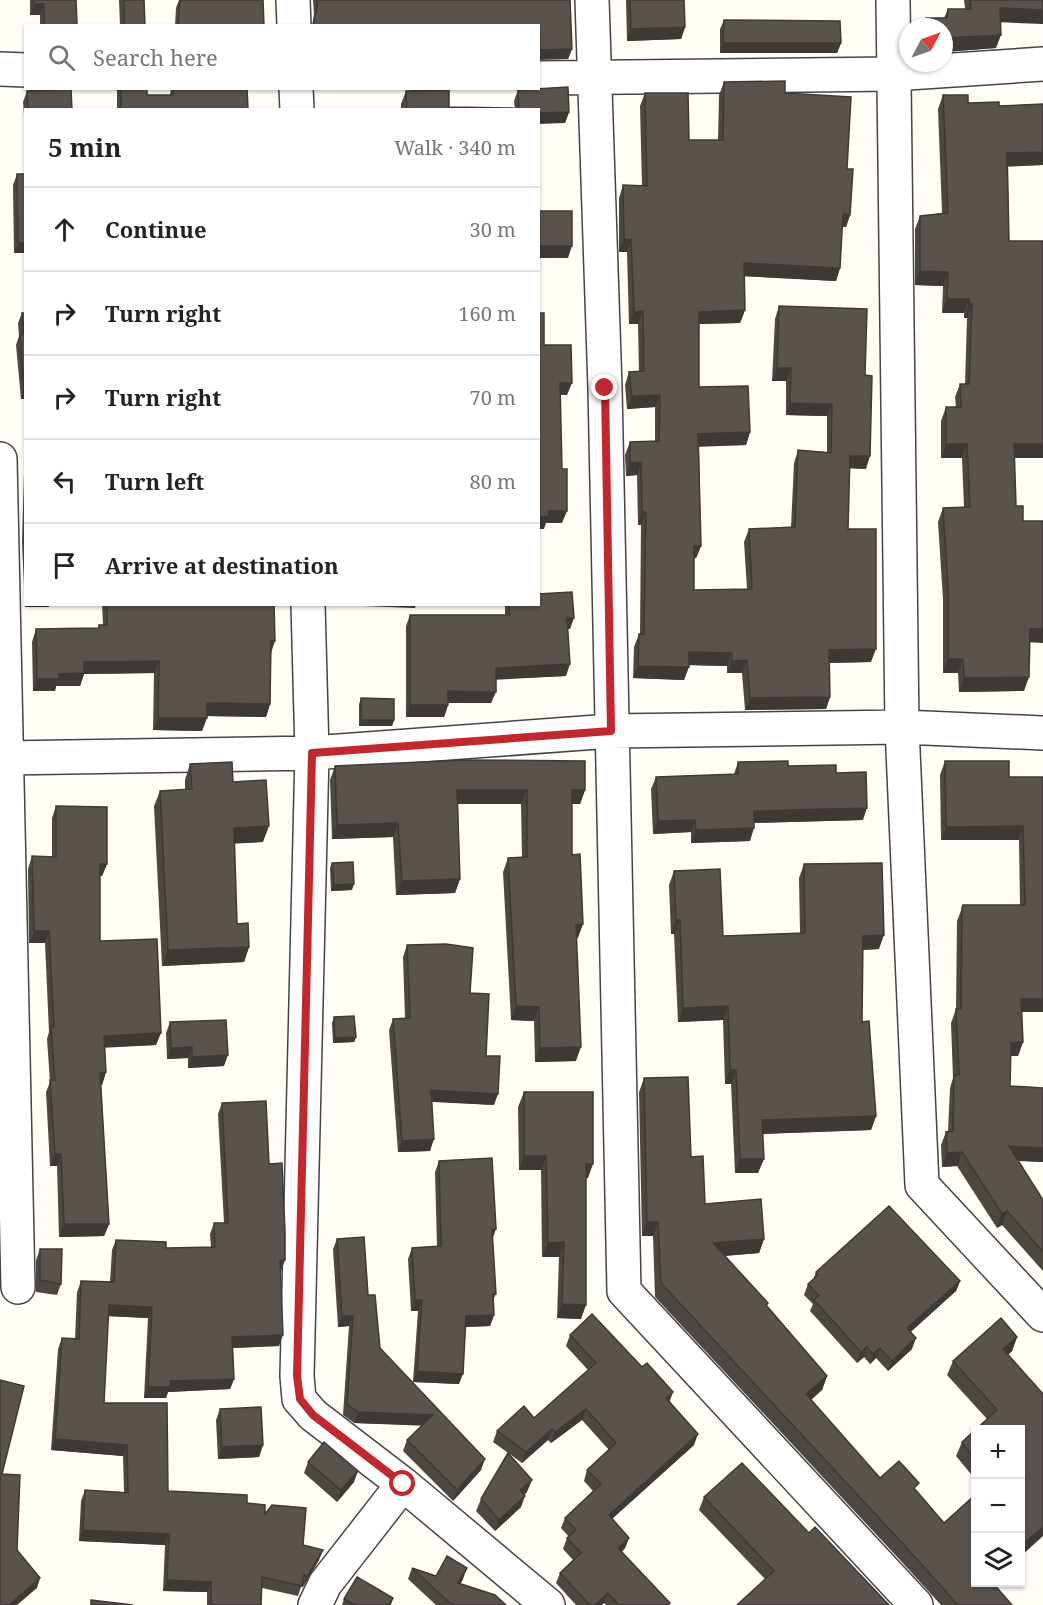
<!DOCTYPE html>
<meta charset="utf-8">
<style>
:root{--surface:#fff;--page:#f6f6f6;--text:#222;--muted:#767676;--line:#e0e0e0}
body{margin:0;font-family:"Noto Serif",serif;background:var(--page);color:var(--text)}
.controls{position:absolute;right:18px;bottom:18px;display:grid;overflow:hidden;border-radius:0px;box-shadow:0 2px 4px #0004}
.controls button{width:54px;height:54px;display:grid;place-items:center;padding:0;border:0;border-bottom:2px solid var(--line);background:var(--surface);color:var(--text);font:30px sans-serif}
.compass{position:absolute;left:899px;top:18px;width:54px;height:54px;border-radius:50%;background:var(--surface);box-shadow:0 2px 4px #0004;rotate:49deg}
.stop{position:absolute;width:18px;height:18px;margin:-14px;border:4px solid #c4262e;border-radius:50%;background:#fff}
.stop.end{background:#c4262e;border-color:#fff;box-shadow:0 2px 6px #0008}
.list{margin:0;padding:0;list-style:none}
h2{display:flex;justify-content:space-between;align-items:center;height:78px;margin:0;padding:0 24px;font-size:26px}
h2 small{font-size:20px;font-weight:400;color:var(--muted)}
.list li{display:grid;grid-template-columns:39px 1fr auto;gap:18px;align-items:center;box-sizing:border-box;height:84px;padding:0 24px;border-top:2px solid var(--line)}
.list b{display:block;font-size:22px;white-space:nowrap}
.list em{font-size:20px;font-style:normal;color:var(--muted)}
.icon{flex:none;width:33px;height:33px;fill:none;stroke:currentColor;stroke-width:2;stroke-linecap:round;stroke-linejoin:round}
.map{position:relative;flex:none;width:1043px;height:1605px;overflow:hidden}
.search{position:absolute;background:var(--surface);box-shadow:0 2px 4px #0004;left:24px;top:24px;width:516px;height:66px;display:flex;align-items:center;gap:15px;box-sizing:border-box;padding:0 21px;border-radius:0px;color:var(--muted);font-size:22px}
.panel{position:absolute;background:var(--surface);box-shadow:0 2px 4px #0004;left:24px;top:108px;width:516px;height:498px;border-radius:0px}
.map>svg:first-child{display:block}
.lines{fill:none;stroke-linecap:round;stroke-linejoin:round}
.minor-casing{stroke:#444;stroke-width:36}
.minor{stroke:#fff;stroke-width:33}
.wall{fill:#4d4742}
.shaded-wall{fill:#3f3936}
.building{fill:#5a524d;stroke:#3f3936;stroke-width:1.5}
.route{stroke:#c4262e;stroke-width:8}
</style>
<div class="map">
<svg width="1043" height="1605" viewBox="0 0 1043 1605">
<rect width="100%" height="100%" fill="#fffdf5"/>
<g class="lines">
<defs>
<path id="minor" d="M293 0 294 26
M592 0 605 388 624 1291 916 1605
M893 0 902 727 922 1185 1043 1315
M0 69 26 70
M538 78 893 74 1043 64
M296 88 297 110
M0 459 18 1287
M308 604 312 753 297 1376 299 1399 313 1415 403 1484 548 1605
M5 758 312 753 611 731 902 727 1043 733
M315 1605 325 1584 403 1484"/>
</defs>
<use href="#minor" class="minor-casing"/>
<use href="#minor" class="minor"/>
</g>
<path class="wall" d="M30 0H76L77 26H40V15H30Z
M119 0H144L145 26H120Z
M179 0H263L264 26H175L176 8Z
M313 0H570L572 49 568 59 538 26H312L314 14Z
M626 0H684L685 27 681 39 627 41Z
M964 0H1043L1001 22 996 48 944 52V27H923L926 18H944L948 9H965Z
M724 20 841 43 837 53H720V29Z
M724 82 785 93 847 169 850 215 846 227H842L840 268 836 281 744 276 745 310 740 323 699 324V387L750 432 746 445 699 446 701 546 696 558H694V590L747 589 744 542 749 529 791 527 794 463 798 450 827 452V416L786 415V381H772L775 319 779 306 865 375 866 469 849 468 848 529 871 662 829 663 830 697 826 709 745 710 742 673H727V666L689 665 684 680 633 678 634 647 639 634H640L641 525H638L637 475 626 476 625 455 630 442 655 441V407L627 409 625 385 629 372 639 371 638 324H629L627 252H619V198L623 185 642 186 640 106 645 93 689 140H718L719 95Z
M117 88H147V95H170L171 88H247L248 110H117Z
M518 90 569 112 565 123 538 110H515L514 101Z
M27 91 72 110H26V140L23 102Z
M406 91 449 107 513 110H401V104Z
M943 95 968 103 999 106 1043 165 1008 166 1009 241H1043V458H1014L1016 506 1029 643 1024 691 959 692 958 673H943V600L938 522 943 508 964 507 962 458H941V421L946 407H956L955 397 960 384H965L967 318H964V313H942L943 286 915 285V229L920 216 942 213 938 109Z
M17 174H26V253H14L13 185Z
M22 313H26V399H21L16 345 19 336 18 323Z
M26 468V604H49V607H25L22 542 24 473Z
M102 604H274L271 652 270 704 266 717 207 716 202 731 153 730 154 673 84 674 80 686H56L55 691H33L32 642 36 629 98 628 99 625H103Z
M506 604H538L570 629H568L566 676 496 679 491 703H448V705L444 717H406V626L410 615H505V607Z
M361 698 394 720 392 726H359V704Z
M945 761 1009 777H1043V1012H1022L1023 1042 1018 1056H1011L1010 1086 1043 1088V1162L1018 1161 1043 1200V1271L1002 1225 997 1228 957 1166 942 1167 941 1145 946 1132 948 1131 950 1088 953 1078 951 1023 956 1009 957 921 962 908 1020 905 1019 840H941L940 775Z
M738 762 788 766 836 773 863 820 754 823 750 841 691 843V832L653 834 651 789 656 777 734 774Z
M190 764 233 782 263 842 234 843 237 924 249 947 244 962 162 966 154 806 160 791 185 789V780Z
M335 766 585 790 580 804H572V855L578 938H577L576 1061 535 1062 534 1021 511 1020 503 872 508 858 522 857 521 804H458L460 879 455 893 396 895 393 837 332 839 330 780Z
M56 806 107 864 102 876H100V941L156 1045 105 1047 106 1072 102 1085H101L109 1224 104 1236 59 1237 57 1166H50L46 1092 50 1082 47 1039 49 1032 45 943H29L28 869 32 856 52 857V818Z
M332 863 352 890 331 891 330 868Z
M804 864 879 949 863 950 862 1022 876 1116 871 1130 763 1134 758 1173H735L731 1084H725L723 1020 678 1022 674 934H671L669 885 674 871 723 936 800 933 799 878Z
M407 945 470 993 486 1056 494 1105 432 1102 430 1151 398 1152 389 1030 393 1019 405 1018 403 957Z
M334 1017 356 1037 354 1042 333 1043 332 1023Z
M170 1022 224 1066 188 1068V1058L167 1059 166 1033Z
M644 1078 691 1157 705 1204 764 1239 759 1253 725 1256 768 1303 767 1306 827 1376 822 1390 811 1400 880 1478 916 1491 997 1582 994 1585 1012 1605H941L900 1560 655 1297 653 1236H642L639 1092Z
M524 1092 588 1178H586L581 1319 557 1318 559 1257H542L541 1170H519L518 1107Z
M222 1103 269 1164 285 1260 280 1271 279 1346 233 1348 234 1379 230 1389 168 1392 166 1398H144L148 1318 108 1316 104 1403 168 1491 247 1503 265 1514 303 1545 319 1560 303 1587H301L298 1596 262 1588 261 1605H207V1592L163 1591 165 1545 79 1541 81 1501 85 1490 124 1492 123 1456 51 1450 58 1349 62 1338 75 1339 77 1292 81 1281 110 1282 112 1250 116 1240 166 1248 211 1247 210 1234 214 1223H224L218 1114Z
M439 1161 492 1240 496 1294 493 1300 494 1315 490 1326 466 1327 459 1384 413 1382 418 1311H411L408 1259 412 1248 437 1247 435 1172Z
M337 1239 368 1295 380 1348 481 1470 453 1501 403 1451 407 1440 422 1425 354 1423 343 1415 349 1326 338 1327 333 1249Z
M40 1249 61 1284 57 1295 36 1292V1260Z
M816 1272 960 1281 956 1291 910 1332 912 1349 888 1371 876 1358 870 1364 864 1357 857 1363 810 1311 813 1304 804 1295 808 1284 813 1280Z
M570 1335 642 1367 673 1392 669 1401 694 1445 612 1519 629 1538 625 1548 622 1552 670 1603 669 1605H606L604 1603 602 1605H576L556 1583 560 1573 573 1560 563 1549 567 1538 569 1537 561 1528 565 1518 593 1491 584 1481 587 1470 609 1450 582 1420 551 1443 548 1440 522 1463 493 1442 497 1431 534 1418 588 1370 566 1346Z
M1017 1337 1012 1351 1008 1355 1020 1557 975 1430V1479L956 1456 962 1442 987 1419 947 1375 953 1361Z
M220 1409 263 1445 259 1457 218 1459 216 1420Z
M308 1462 354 1482 337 1502 304 1473Z
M527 1492 524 1495 521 1507 495 1531 476 1511 481 1499Z
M704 1497 809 1533 889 1605 765 1579 699 1510Z
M412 1568 436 1576 463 1579 460 1584 506 1605H436L408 1579Z
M393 1598 391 1605H342L344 1599Z"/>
<path class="shaded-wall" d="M34 4H44L40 15H30Z
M1000 8 1043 10V24L995 22Z
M685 27 681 39 627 41 631 29Z
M1001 35 996 48 944 52V38Z
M723 43H841L837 53H720Z
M572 49 568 59 538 60V50Z
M569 112 565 123 538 124V113Z
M1043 152V165L1002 167 1007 153Z
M843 214 850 215 846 227H838Z
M624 239 631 240 627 252H619Z
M18 243H26V253H14Z
M538 246H572L568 258H538Z
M744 263 840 268 836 281 739 276Z
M920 271 948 272 943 286 915 285Z
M947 299H969L964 313H942Z
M969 304H972L967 318H964Z
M745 310 740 323 694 324 699 312Z
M643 311 638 324H629L634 312Z
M777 368H791L786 381H772Z
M560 383H572L567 395H556Z
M24 389H26V399H21Z
M660 395 655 407 627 409 632 396Z
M790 403 832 404 827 416 786 415Z
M750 432 746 445 694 447 698 434Z
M946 444H967L962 458H941Z
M1014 444H1043V458H1009Z
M850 456H870L866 469 845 468Z
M641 462 637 475 626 476 630 463Z
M548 511H567L562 523H546L544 529H538V517Z
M642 512H646L641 525H638Z
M694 546H701L696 558 690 559Z
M26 604H49V607H25Z
M338 604H416L415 608 337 605Z
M567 618H574L570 629H563Z
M1030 629H1043V643L1025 642Z
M271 641H275L271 653Z
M876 649 871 662 824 663 829 650Z
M689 652 732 653 727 666 684 665Z
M948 659H963L958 673H943Z
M747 660 742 673H727L732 661Z
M159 661 154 673 84 674 80 686H56L55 691H33L37 679 59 674 84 662Z
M570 664 566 676 491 680 496 668Z
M638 666 689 667 684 680 633 678Z
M1029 677 1024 691 959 692 964 678Z
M448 691 496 692 491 703H444Z
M830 697 826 709 745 710 750 698Z
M207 703 270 704 266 717 203 716Z
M410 705H448L444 717H406Z
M158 718H207L202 731 153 730Z
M361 720H394L392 726H359Z
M457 790H527L521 804H452Z
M572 790H585L580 804H566Z
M867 808 863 820 749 823 754 811Z
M695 820 691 832 653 834 658 821Z
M398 823 393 837 332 839 337 825Z
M269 826 263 842 228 844 234 828Z
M1023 826 1019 840H941L946 827Z
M754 828 750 841 691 843 696 830Z
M100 864H107L102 876H95Z
M460 879 455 893 396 895 402 881Z
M354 884 352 890 331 891 334 885Z
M676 920H680L674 934H671Z
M583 924 578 938 571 939 576 925Z
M34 931H49L45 943H29Z
M884 935 879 949 858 950 863 936Z
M249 947 244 962 162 966 168 950Z
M1021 999H1043V1012H1016Z
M516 1006 539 1007 534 1021 511 1020Z
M728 1006 723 1020 678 1022 683 1008Z
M161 1033 156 1045 100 1048 104 1036Z
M356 1037 354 1042 333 1043 335 1038Z
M1023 1042 1018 1056H1006L1011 1043Z
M192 1047 188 1058 167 1059 171 1048Z
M581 1047 576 1061 535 1062 540 1048Z
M228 1055 224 1066 188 1068 192 1057Z
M730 1070H736L731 1084H725Z
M106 1072 102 1085H96L100 1073Z
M431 1090 498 1094 494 1105 427 1101Z
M876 1116 871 1130 757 1134 762 1120Z
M434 1139 430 1151 398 1152 402 1141Z
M1009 1146 1043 1148V1162L1004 1160Z
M962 1152 957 1166 942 1167 947 1153Z
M55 1154H61L57 1166H50Z
M524 1156H546L541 1170H519Z
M740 1159H764L758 1173H735Z
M586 1164H593L588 1178H581Z
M1007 1211 1002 1225 997 1228 1002 1214Z
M647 1222H658L653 1236H642Z
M64 1224H109L104 1236 59 1237Z
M492 1229H496L492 1240Z
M764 1239 759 1253 708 1257 713 1243Z
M564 1242 559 1257H542L548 1243Z
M280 1260H285L281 1271H276Z
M960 1281 956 1291 903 1339 907 1328Z
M415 1300H422L418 1311H411Z
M562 1304 586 1305 581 1319 557 1318Z
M109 1305 152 1307 148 1318 105 1316Z
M494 1315 490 1326 462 1327 466 1316Z
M342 1316H353L349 1326 338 1327Z
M283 1335 279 1346 228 1348 232 1337Z
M1017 1337 1012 1351 998 1363 1003 1349Z
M916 1338 912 1349 888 1371 892 1361Z
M867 1347 864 1357 857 1363 861 1352Z
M880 1348 876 1358 870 1364 873 1354Z
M417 1371 463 1374 459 1384 413 1382Z
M827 1376 822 1390 801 1408 806 1394Z
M234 1379 230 1389 168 1392 166 1398H144L148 1387 170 1381Z
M673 1392 669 1403 666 1398Z
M586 1409 582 1420 551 1443 555 1432Z
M358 1412 433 1415 429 1426 354 1423Z
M552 1429 548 1440 522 1463 526 1452Z
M698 1434 694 1445 605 1525 609 1515Z
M55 1439 127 1445 123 1456 51 1450Z
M263 1445 259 1457 218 1459 222 1447Z
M485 1459 481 1470 453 1501 457 1490Z
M358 1471 354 1482 337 1502 341 1490Z
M532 1480 527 1492 516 1501 520 1490Z
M525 1496 521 1507 495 1531 499 1520Z
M1043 1527V1536L1020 1557V1547Z
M83 1530 169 1534 165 1545 79 1541Z
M629 1538 625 1548 614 1559 618 1548Z
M323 1550 319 1560 303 1587 307 1577Z
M467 1568 463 1579 454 1594 458 1583Z
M40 1578 37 1588 17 1605H9Z
M167 1580 211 1582 207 1592 163 1591Z
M608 1593 604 1603 602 1605H595Z"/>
<path class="building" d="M33 0H76L77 25 44 26V4H34Z
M124 0H144L145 26H124Z
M180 0H263L264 26H178Z
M317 0H570L572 49 538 50V26H313L318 3Z
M630 0H684L685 27 631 29Z
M970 0H1043V10L1000 8 1001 35 944 38V27H926V18H947L948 9H971Z
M724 20 840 21 841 43H723Z
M785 81V93L851 97 847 169H853L850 215 843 214 840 268 744 263 745 310 699 312V387L748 386 750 432 698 434 701 546H694V590L752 589 749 529 795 527 798 450 831 453 832 404 790 403 791 368H777L779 306 867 309 865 375 872 376 870 456H850L848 529H876V649L829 650 830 697 750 698 747 660 732 661V653L689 652V667L638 666 639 634H644L646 512H642L641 462 630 463V442L659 441 660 395 632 396 629 372 644 371 643 311 634 312 631 240 624 239 623 185 647 186 645 93H688L689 140H723L724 82Z
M568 87 569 112 538 113V110H519L518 90Z
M121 88H147V95H173L174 88H247L248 110H121Z
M71 89 72 110H28L27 91Z
M449 90V107L513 108V110H407L406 91Z
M943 95H968V103L999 102V106L1043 104V152L1007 153 1009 241H1043V444H1014L1016 506H1023V521H1043V629H1030L1029 677 964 678 963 659H948V586L943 508 970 507 967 444H946V407H961L960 384H969L972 304H969V299H947L948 272 920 271V216L948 213Z
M17 174H26V243H18Z
M538 211H572V246H538Z
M22 313H26V389H24L20 335 24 334Z
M538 313H544V345H571L572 383H560L562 469H567V511H548L549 516 538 517Z
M572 592 574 618H567L570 664 496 668V692L448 691V705H410V615H510L509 604H538V594Z
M107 604H274L275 641H271L270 704 207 703V718H158L159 661 84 662V673L59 674V679H37L36 629 99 628V625H107Z
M361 698 394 699V720H361Z
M465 760 585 761V790H572V855L580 854 583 924 576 925 581 1047 540 1048 539 1007 516 1006 508 858 527 857V790H457L460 879 402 881 398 823 337 825 335 766Z
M788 761V766L836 765V773L866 772 867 808 754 811V828L696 830 695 820 658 821 656 777 738 774V762Z
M945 761H1009V777H1043V999H1021L1023 1042 1011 1043 1010 1086 1043 1088V1148L1009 1146 1043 1200V1252L1007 1211 1002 1214 962 1152 947 1153 946 1132 953 1131 954 1075H959L956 1009H961L962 908 963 905H1025L1023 826 946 827Z
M232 762 233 782 266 780 269 826 234 828 237 924 248 923 249 947 168 950 160 791 192 789 190 764Z
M56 806 107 807V864H100V941L157 939 161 1033 104 1036 106 1072 100 1073 109 1224H64L61 1154H55L50 1080H55L51 1027H54L49 931H34L32 856 56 857Z
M353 862 354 884 334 885 332 863Z
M882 863 884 935 863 936 862 1022 869 1021 876 1116 762 1120 764 1159H740L736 1070H730L728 1006 683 1008 680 920H676L674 871 720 869 723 936 805 933 804 864Z
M446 944 473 948 470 993 489 994 486 1056H500L498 1094 431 1090 434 1139 402 1141 393 1019 410 1018 407 945Z
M354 1016 356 1037 335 1038 334 1017Z
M226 1020 228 1055 192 1057V1047L171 1048 170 1022Z
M688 1077 691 1157 703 1156 705 1204 761 1199 764 1239 713 1243 768 1303 766 1305 827 1376 806 1394 880 1478 899 1461 919 1483 914 1488 944 1523 975 1495V1582H992L1012 1605H958L905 1546 661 1283 658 1222H647L644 1078Z
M524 1092H593V1164H586V1305L562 1304 564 1242 548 1243 546 1156H524Z
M266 1101 269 1164 282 1163 285 1232V1260H280L283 1335 232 1337 234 1379 170 1381V1387H148L152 1307 109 1305 104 1403H167L168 1491 247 1495V1503L265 1505V1514L272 1505 306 1508 303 1545 323 1550 307 1577 304 1575 302 1586 262 1577 261 1605H211V1582L167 1580 169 1534 83 1530 85 1490 128 1493 127 1445 55 1439 62 1338 79 1339 81 1281 114 1282 116 1240 166 1242V1248L215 1247 214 1223H228L222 1103Z
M492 1158 496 1229H492L496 1294H493L494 1315 466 1316 463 1374 417 1371 422 1300H415L412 1248 441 1246 439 1161Z
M889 1206 960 1281 907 1328 916 1338 892 1361 880 1348 873 1354 867 1347 861 1352 814 1300 819 1296 808 1284 818 1275 816 1272Z
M364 1237 368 1295H375L380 1348 485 1459 457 1490 407 1440 433 1415 358 1412 347 1404 353 1316H342L337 1239Z
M40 1249H62L61 1284 40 1280Z
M592 1314 642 1367 647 1363 673 1392 666 1398 698 1434 609 1515 629 1538 618 1548 670 1603 668 1605H619L608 1593 595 1605H590L560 1573 581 1553 567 1538 576 1530 565 1518 601 1484 587 1470 616 1443 586 1409 555 1432 552 1429 526 1452 497 1431 524 1406 534 1418 596 1363 570 1335Z
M1001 1318 1017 1337 1003 1349 1043 1394V1527L1020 1547V1430H975V1459L962 1442 997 1410 953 1361Z
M0 1380 24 1386 2 1474 20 1475 17 1550 40 1578 9 1605H0Z
M261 1407 263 1445 222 1447 220 1409Z
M324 1442 358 1471 341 1490 308 1462Z
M508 1453 532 1480 520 1490 525 1496 499 1520 481 1499Z
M742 1463 809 1533 815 1527 889 1605H737L774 1571 704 1497Z
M447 1556 467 1568 458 1583 495 1595 506 1605H452L412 1568 436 1576Z
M357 1577 393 1598 389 1605H355L344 1599Z
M91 1600 133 1605H91Z"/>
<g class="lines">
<path class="route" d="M403 1484 313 1415 300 1399 297 1376 312 753 611 731 605 388"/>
</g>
</svg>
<div class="controls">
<button>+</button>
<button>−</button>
<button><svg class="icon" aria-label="layers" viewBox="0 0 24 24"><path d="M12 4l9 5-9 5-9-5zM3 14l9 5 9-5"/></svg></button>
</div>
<svg class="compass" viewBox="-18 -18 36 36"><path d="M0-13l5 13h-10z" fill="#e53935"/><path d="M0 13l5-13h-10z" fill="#767676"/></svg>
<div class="stop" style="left:403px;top:1484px"></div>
<div class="stop end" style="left:605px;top:388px"></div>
<div class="search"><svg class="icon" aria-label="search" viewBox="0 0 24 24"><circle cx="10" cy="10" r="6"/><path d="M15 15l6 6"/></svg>Search here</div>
<section class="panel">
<h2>5 min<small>Walk · 340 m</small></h2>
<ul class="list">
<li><svg class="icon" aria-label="ahead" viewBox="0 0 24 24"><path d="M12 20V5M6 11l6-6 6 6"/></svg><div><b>Continue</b></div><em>30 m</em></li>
<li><svg class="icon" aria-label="right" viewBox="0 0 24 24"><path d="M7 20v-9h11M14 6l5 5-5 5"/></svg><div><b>Turn right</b></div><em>160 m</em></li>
<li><svg class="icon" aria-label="right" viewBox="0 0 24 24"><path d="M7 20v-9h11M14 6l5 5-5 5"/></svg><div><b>Turn right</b></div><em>70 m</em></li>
<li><svg class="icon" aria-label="left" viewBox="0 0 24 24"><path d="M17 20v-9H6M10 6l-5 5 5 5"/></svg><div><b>Turn left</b></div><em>80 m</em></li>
<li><svg class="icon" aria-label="arrive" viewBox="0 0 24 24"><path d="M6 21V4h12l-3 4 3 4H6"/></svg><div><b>Arrive at destination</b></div></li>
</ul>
</section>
</div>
